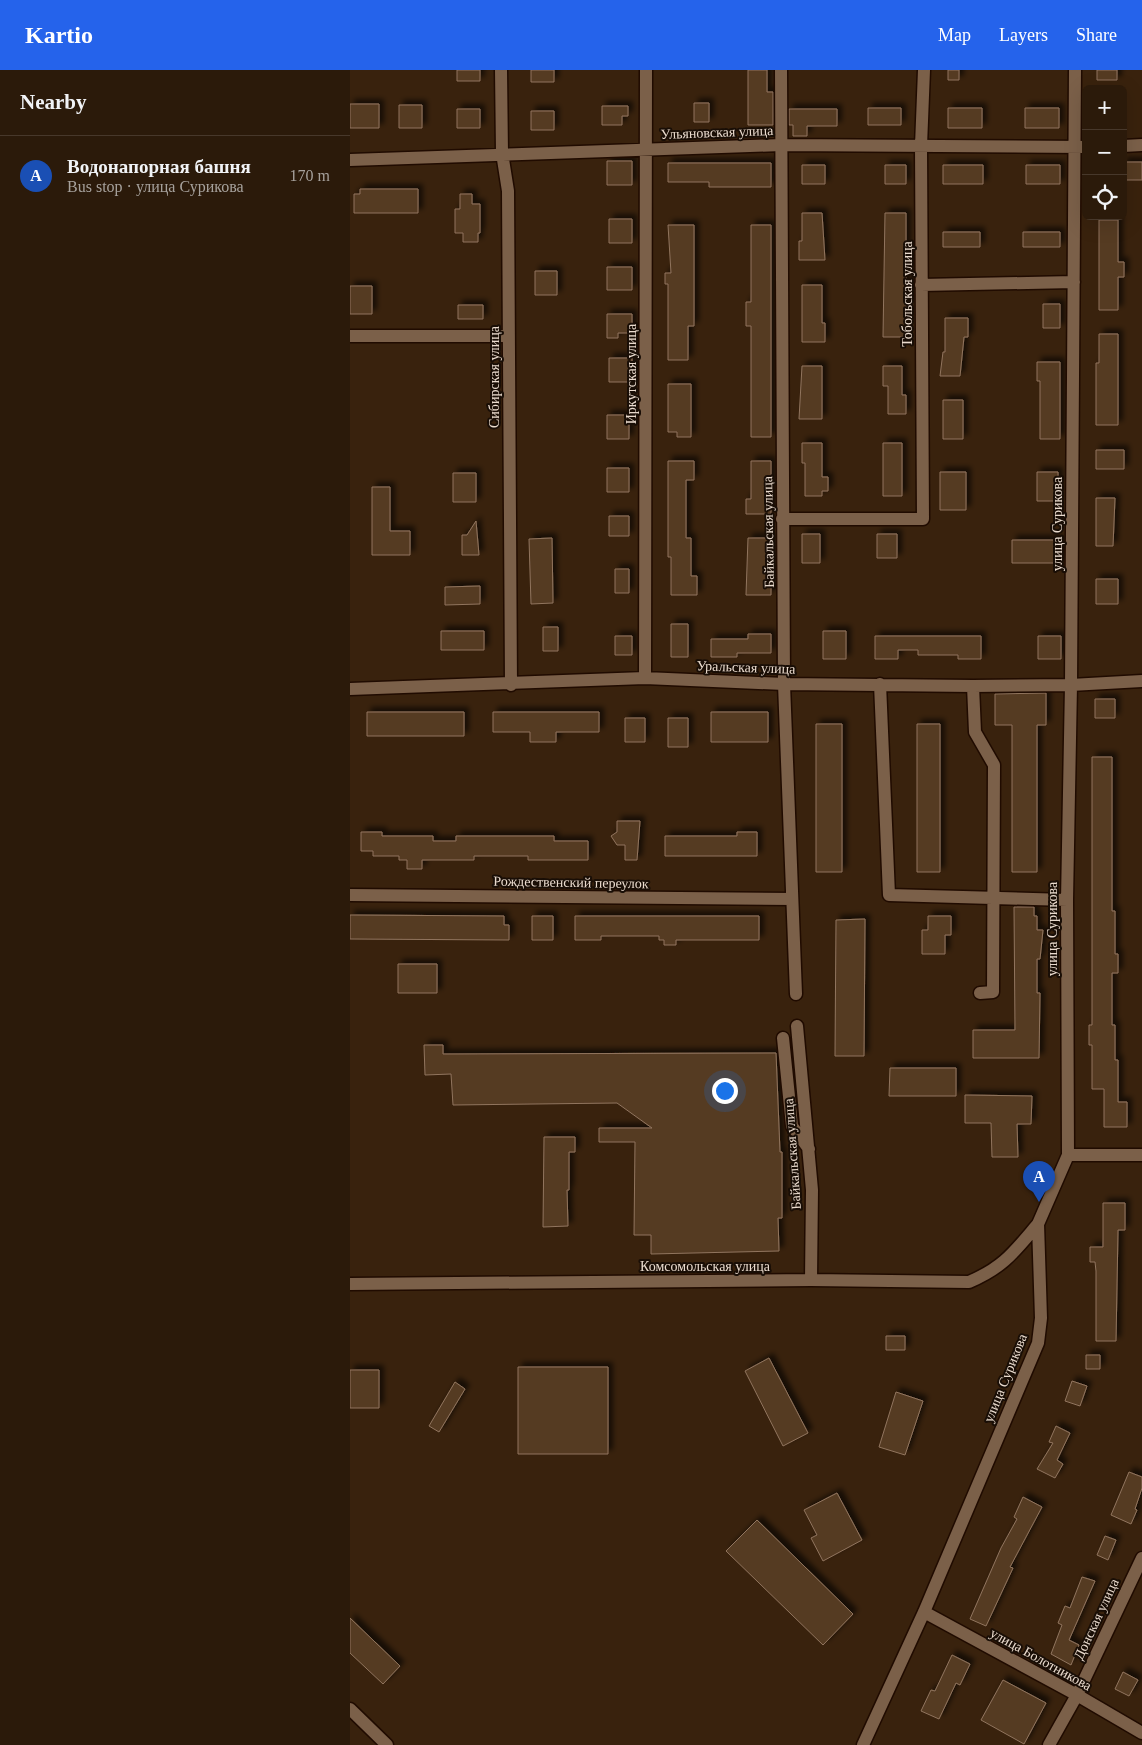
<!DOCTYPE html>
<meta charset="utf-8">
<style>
:root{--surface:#2b1a0a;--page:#332313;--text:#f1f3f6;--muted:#a6a19c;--line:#47382b;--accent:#2563eb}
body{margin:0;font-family:Georgia,serif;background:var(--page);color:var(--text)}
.controls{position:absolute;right:15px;top:15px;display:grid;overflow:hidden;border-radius:8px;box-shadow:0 5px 20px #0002}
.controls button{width:45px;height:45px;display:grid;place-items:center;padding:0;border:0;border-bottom:1px solid var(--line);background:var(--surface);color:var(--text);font:25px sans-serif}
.you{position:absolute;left:374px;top:1020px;width:18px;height:18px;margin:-12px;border:4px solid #fff;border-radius:50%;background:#1a73e8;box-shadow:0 0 0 8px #1a73e833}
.badge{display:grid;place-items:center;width:32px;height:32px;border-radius:50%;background:var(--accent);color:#fff;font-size:16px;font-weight:700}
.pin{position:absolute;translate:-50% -41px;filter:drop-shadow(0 1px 2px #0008)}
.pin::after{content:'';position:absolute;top:26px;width:18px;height:15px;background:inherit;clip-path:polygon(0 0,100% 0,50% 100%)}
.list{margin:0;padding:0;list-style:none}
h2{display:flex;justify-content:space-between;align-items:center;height:65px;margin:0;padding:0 20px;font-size:21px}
h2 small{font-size:16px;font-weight:400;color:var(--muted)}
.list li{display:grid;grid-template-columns:32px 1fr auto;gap:15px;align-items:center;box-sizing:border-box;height:80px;padding:0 20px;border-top:1px solid var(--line)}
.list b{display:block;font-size:19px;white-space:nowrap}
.list p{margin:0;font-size:16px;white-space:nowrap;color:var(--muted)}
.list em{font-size:16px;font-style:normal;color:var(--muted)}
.icon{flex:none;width:28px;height:28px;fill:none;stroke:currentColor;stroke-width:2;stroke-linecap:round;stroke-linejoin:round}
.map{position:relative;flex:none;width:792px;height:1675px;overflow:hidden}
header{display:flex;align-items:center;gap:30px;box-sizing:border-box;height:70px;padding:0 25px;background:var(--accent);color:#fff}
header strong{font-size:24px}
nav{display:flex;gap:28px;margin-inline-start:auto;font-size:18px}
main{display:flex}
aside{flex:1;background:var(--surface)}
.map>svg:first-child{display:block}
.building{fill:#543a23;stroke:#91755e;filter:url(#shadow)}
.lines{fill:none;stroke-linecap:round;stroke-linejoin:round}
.minor-casing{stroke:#200b00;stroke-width:15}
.minor{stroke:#7b6049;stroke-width:12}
.labels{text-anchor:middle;stroke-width:4;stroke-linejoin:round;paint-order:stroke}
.street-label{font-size:14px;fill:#eadbce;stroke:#190e06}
</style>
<header>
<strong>Kartio</strong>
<nav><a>Map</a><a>Layers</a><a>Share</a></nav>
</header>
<main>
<aside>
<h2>Nearby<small></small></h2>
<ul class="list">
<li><span class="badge" style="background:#1a4fb4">A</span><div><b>Водонапорная башня</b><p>Bus stop · улица Сурикова</p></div><em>170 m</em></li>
</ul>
</aside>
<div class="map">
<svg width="792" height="1675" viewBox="0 0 792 1675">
<defs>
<filter id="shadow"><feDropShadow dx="4.5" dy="-4.5" stdDeviation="2.5" flood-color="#0009"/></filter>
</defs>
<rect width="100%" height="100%" fill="#39220d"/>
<path class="building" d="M107 0H130V11H107Z
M181 0H204V12H181Z
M398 0H417V22H423V55H398Z
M598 0H609V10H598Z
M747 0H767V10H747Z
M344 33H359V52H344Z
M0 34H29V58H0Z
M49 35H72V58H49Z
M252 36H278V46H272V55H252Z
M518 38H551V55H518Z
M598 38H632V58H598Z
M675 38H709V58H675Z
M107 39H130V58H107Z
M439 39H487V56H457V66H443V55H439Z
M181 41H204V60H181Z
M257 91H282V115H257Z
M773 92H792V110H773Z
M318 93H421V117H359V112H318Z
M452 95H475V114H452Z
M535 95H556V114H535Z
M593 95H633V114H593Z
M676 95H710V114H676Z
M10 119H68V143H4V124H10Z
M110 124H122V134H130V163H128V172H113V163H105V139H110Z
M452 143H472L475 190H449V171H452Z
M535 143H556V267H533Z
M259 149H282V173H259Z
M749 150H768V192H774V207H768V240H749Z
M318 155H344V256H338V290H318V214H315V203H321Z
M401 155H421V367H401V256H396V232H401Z
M593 162H630V177H593Z
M673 162H710V177H673Z
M257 197H282V220H257Z
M185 201H207V225H185Z
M452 215H472V253H475V272H452Z
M0 216H22V244H0Z
M693 234H710V258H693Z
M108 235H133V249H108Z
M257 244H282V263H268V268H257Z
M595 248H618V267H614L610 306H590L593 282H595Z
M749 264H768V355H746V293H749Z
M259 288H282V312H259Z
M687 292H710V369H690V311H687Z
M452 296H472V349H449Z
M533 296H552V325H556V344H538V316H533Z
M318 314H341V367H327V362H318Z
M593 330H613V369H593Z
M257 345H279V369H257Z
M452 373H472V407H478V421H472V426H455V393H452Z
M533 373H552V426H533Z
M746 380H774V399H746Z
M318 391H344V410H336V468H341V506H347V525H321V487H318Z
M401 391H421V444H396V429H401Z
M257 398H279V422H257Z
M590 402H616V440H590Z
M687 402H708V431H687Z
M103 403H126V432H103Z
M22 417H40V461H60V485H22Z
M746 428H765L763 476H746Z
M259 446H279V466H259Z
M126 451 129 485H112V465H117Z
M452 464H470V493H452Z
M527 464H547V488H527Z
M202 468 203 533 181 534 179 469Z
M398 468H421V525H396Z
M662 470H710V493H662Z
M265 499H279V523H265Z
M746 509H768V534H746Z
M130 516V534L95 535V517Z
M321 554H338V587H321Z
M193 557H208V581H193Z
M91 561H134V580H91Z
M473 561H496V589H473Z
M398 564H421V583H387V587H361V569H398Z
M265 566H282V585H265Z
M525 566H631V589H608V585H568V580H548V589H525Z
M688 566H711V589H688Z
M696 623V655H687V802H662V655H645V624Z
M745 629H765V648H745Z
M17 642H114V666H17Z
M143 642H249V662H206V672H180V662H143Z
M361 642H418V672H361Z
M275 648H295V672H275Z
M318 648H338V677H318Z
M466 654H492V802H466Z
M567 654H590V802H567Z
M742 687H762V841H765V884H768V903H762V955H765V990H768V1032H777V1057H754V1019H742V975H739V955H742Z
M267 751H290L287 790H275V775H267L261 766 267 762Z
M11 762H32V766H83V771H106V766H204V771H238V790H178V786H124V790H72V799H57V790H49V786H23V781H11Z
M387 762H407V786H315V766H387Z
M664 837H684V846H687V860H693L690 889H687V923H690L689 988H623V960H665Z
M0 845 154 846V855H159V870L0 869Z
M182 846H203V870H182Z
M225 846H409V870H326V875H314V870H309V866H251V870H225Z
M578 846H601V865H595V884H572V860H578Z
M515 849 514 986H485L486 850Z
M48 894H87V923H48Z
M74 975H93V984L426 983 430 1082H432V1148H428L429 1181 301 1184V1165H284L285 1072H249V1058H302L267 1033 103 1035 101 1004 75 1005Z
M540 998H606V1026H539Z
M615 1025 682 1026 681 1054H667L668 1087H642L641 1053H615Z
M194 1067H225V1082H219V1120H217L218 1156 193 1157Z
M753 1133H775V1160H768L766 1271H746V1201L745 1192H740V1177H753Z
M536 1266H555V1280H536Z
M736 1285H750V1299H736Z
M419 1288 458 1363 433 1376 395 1301Z
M168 1297H258V1384H168Z
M0 1300H29V1338H0Z
M722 1311 737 1316 730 1336 715 1331Z
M105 1312 115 1319 89 1362 79 1356Z
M546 1322 573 1331 555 1385 529 1377Z
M706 1356 720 1363 707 1390 713 1394 705 1408 687 1399 703 1373 699 1372Z
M779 1402 792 1407V1418L785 1439 787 1440 781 1454 761 1445Z
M487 1423 512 1470 473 1491 461 1468 467 1465 454 1440Z
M673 1427 692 1437 660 1497 663 1498 636 1556 620 1549 651 1478 667 1449 664 1447Z
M407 1450 503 1544 473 1575 376 1481Z
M755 1466 766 1470 758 1490 747 1485Z
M732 1507 745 1511 719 1570 729 1575 721 1595 701 1584 712 1555 708 1553 715 1536 720 1538Z
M0 1548 50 1596 33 1614 0 1583Z
M602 1585 620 1594 610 1615 606 1613 589 1649 571 1641 581 1620 585 1621Z
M773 1602 788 1610 779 1626 765 1619Z
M653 1610 696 1633 674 1674 631 1650Z"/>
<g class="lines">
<defs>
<path id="minor" d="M151 0 152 83 158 121 161 615
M431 0 434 614 446 924
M773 76 792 75
M0 90 431 75 736 77
M571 215 724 212
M0 266H158
M432 449H573L571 76 574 0
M295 608 296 0
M530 614 539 825 717 830
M623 616 625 662 644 695 643 922 630 923
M0 619 295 608 434 614 623 616 721 615 792 611
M0 825 442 829
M447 956 462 1120 461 1210
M433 968 442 1056 459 1079
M718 1085H792
M0 1214 461 1210 619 1212C654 1197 664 1182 688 1154
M574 1542 727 1625 792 1663
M0 1639 37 1675
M513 1675 574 1542 688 1273 691 1248 688 1154 718 1085 717 830 721 615 725 0
M699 1675 727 1625 792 1488"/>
</defs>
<use href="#minor" class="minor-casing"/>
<use href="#minor" class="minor"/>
</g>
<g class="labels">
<g class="street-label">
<text transform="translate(367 62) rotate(-2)" y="5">Ульяновская улица</text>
<text transform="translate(557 224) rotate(-90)" y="5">Тобольская улица</text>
<text transform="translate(281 304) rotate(-90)" y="5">Иркутская улица</text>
<text transform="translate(144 307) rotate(-90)" y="5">Сибирская улица</text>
<text transform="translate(707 454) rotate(-90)" y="5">улица Сурикова</text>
<text transform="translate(418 462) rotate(-91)" y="5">Байкальская улица</text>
<text transform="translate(396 597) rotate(2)" y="5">Уральская улица</text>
<text transform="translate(221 812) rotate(1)" y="5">Рождественский переулок</text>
<text transform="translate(702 859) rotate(-90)" y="5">улица Сурикова</text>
<text transform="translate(442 1084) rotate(-94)" y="5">Байкальская улица</text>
<text x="355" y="1201">Комсомольская улица</text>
<text transform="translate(655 1308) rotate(-68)" y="5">улица Сурикова</text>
<text transform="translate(746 1549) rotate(-65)" y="5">Донская улица</text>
<text transform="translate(691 1589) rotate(29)" y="5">улица Болотникова</text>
</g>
</g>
</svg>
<div class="controls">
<button>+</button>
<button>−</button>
<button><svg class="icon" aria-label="locate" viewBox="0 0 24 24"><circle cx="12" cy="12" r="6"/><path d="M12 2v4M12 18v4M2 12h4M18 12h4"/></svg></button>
</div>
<div class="you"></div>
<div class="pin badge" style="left:689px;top:1132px;background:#1a4fb4">A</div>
</div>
</main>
